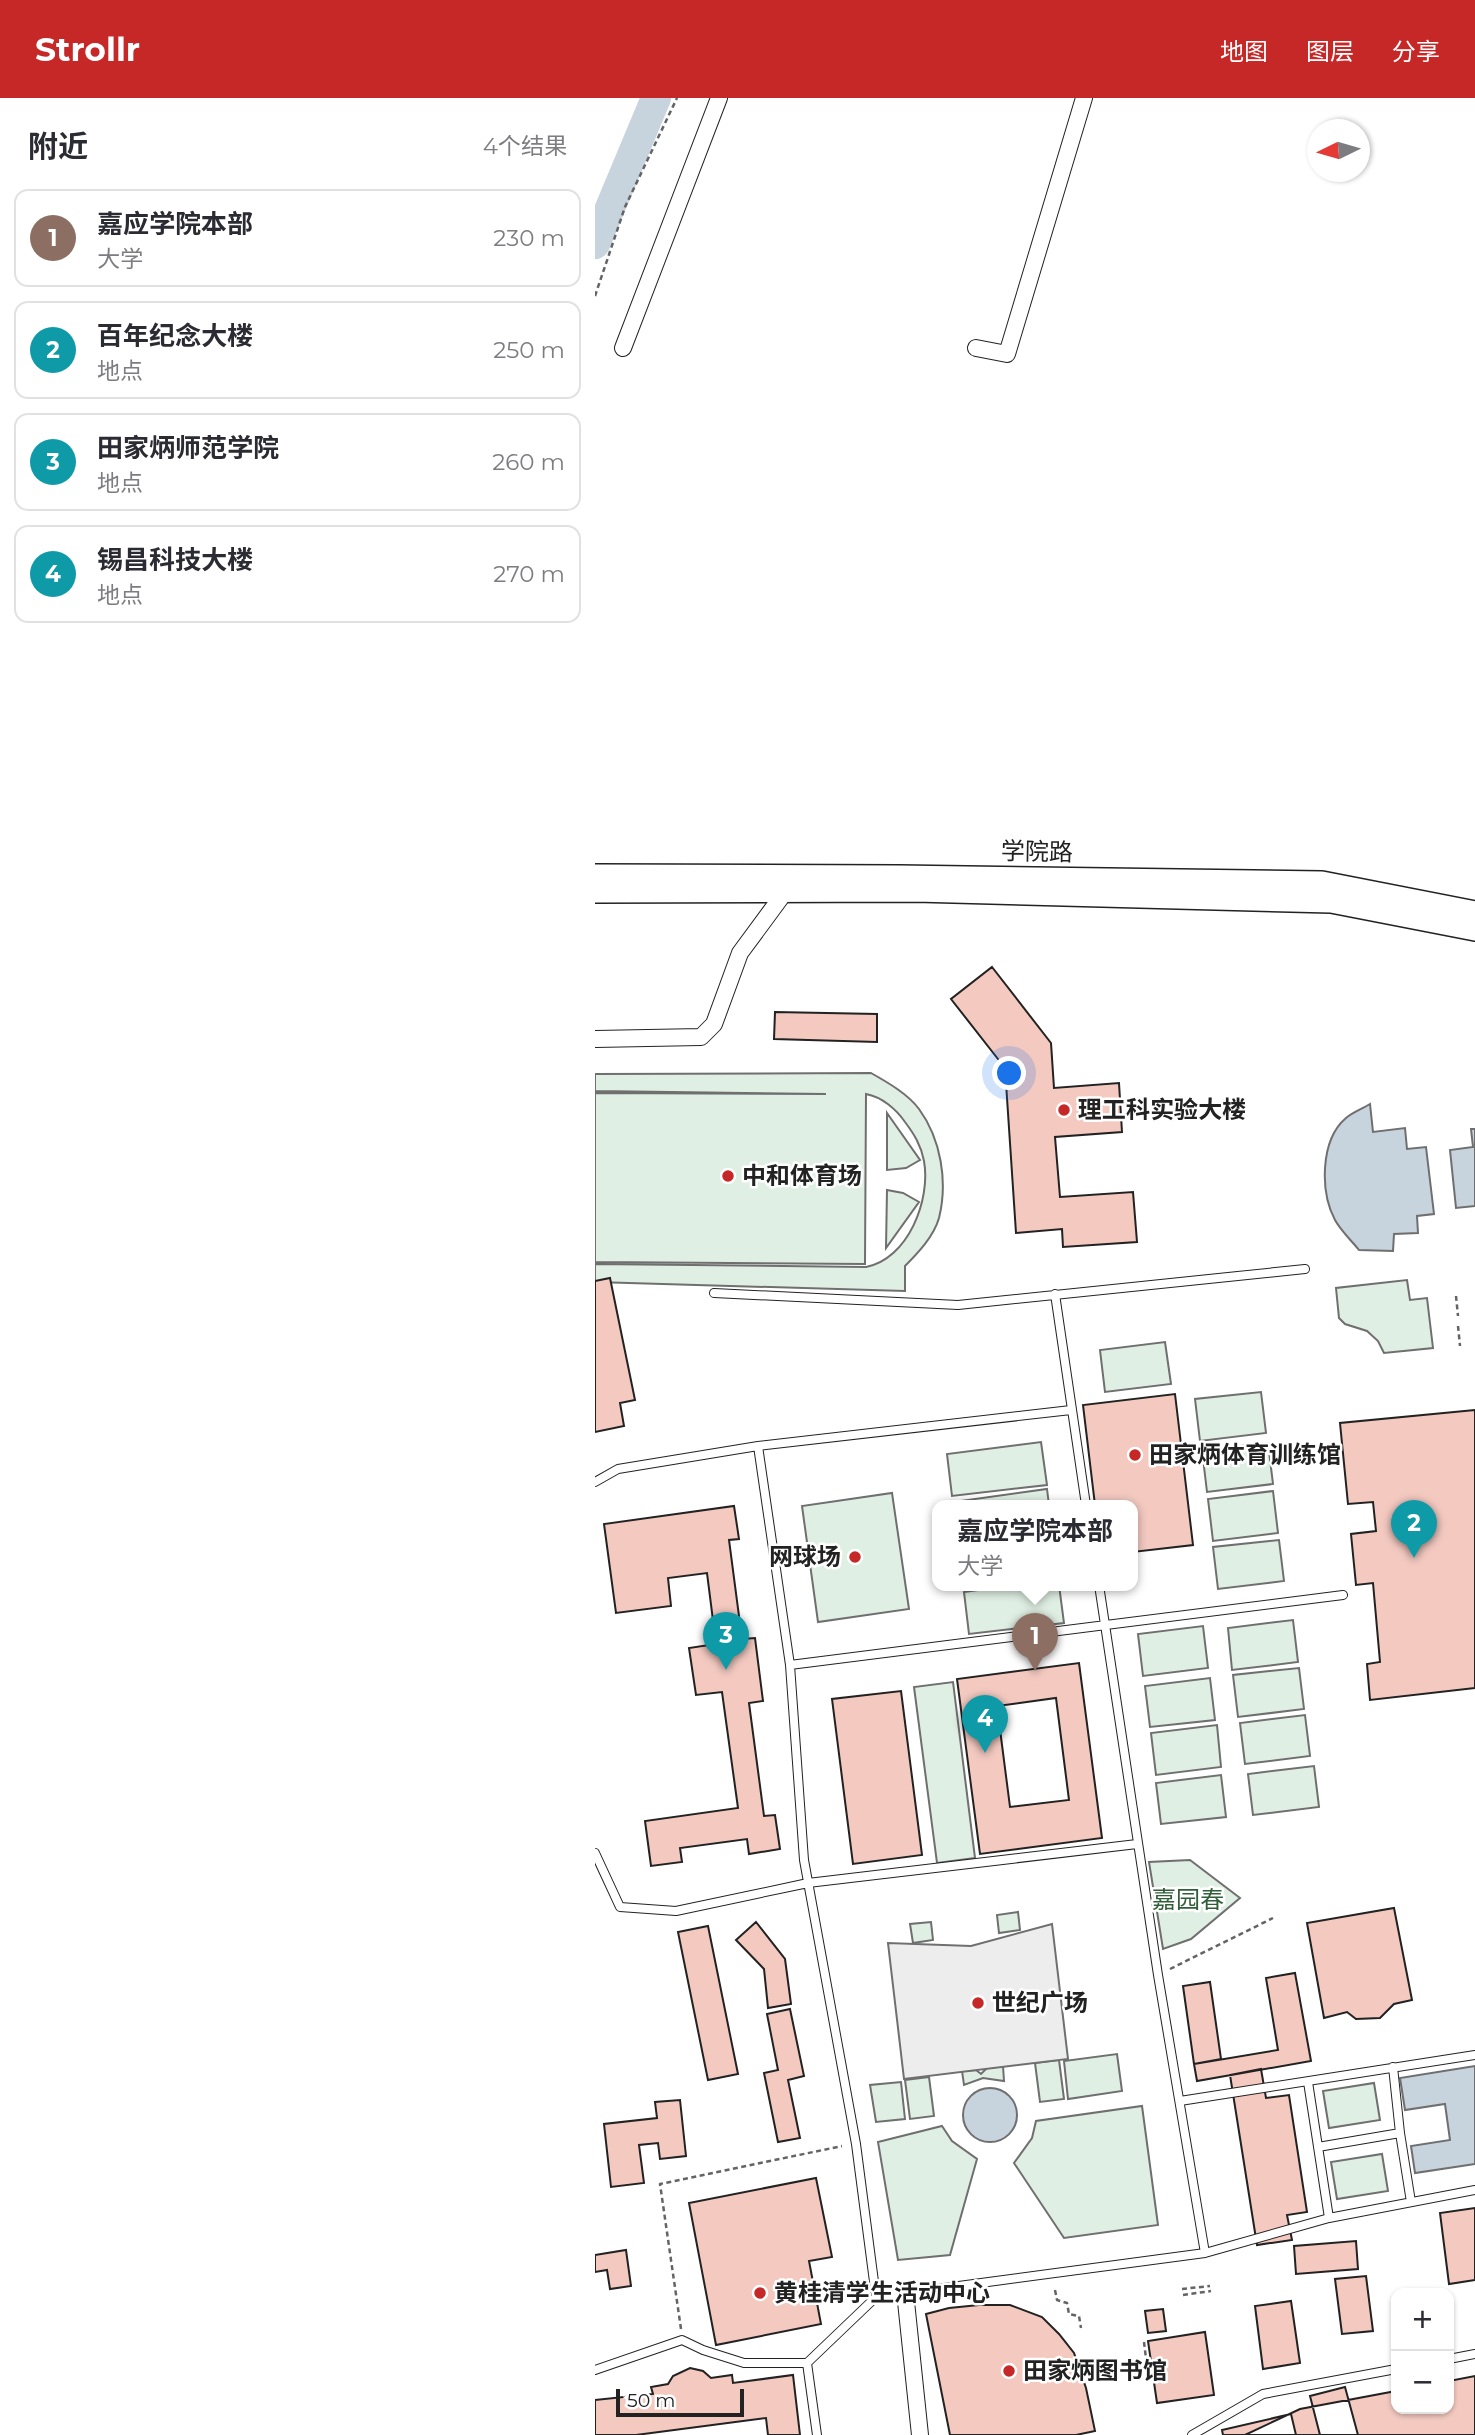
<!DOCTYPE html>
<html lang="zh">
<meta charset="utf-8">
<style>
:root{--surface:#fff;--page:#f7f7f7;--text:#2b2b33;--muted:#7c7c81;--line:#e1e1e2;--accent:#c62828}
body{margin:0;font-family:Montserrat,"Noto Sans SC",sans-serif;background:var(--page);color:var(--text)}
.controls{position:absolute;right:21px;bottom:21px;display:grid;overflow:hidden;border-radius:14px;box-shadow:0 2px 5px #0004}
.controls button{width:63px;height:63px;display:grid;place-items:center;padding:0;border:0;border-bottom:2px solid var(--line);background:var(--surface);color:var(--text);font:35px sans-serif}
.compass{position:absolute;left:712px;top:21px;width:63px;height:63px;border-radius:50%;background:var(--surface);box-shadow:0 2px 5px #0004;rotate:265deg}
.scale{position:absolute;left:21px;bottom:18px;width:128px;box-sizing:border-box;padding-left:7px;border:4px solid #222;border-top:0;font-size:19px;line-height:24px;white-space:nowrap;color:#222;-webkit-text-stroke:5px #fff;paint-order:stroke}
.you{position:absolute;left:415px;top:976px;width:24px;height:24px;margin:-18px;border:5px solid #fff;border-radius:50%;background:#1a73e8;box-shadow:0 0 0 10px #1a73e833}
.badge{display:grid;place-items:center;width:46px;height:46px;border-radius:50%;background:var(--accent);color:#fff;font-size:23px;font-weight:700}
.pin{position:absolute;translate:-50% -58px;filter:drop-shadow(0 2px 4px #0008)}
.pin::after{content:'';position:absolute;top:37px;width:24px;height:21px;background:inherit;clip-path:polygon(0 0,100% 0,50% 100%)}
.popup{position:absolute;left:337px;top:1402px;width:206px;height:91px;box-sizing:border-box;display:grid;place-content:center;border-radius:14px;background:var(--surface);filter:drop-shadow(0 2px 5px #0005);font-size:23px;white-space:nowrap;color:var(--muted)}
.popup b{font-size:26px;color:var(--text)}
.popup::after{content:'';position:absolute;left:50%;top:100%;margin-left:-14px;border:14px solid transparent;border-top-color:var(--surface)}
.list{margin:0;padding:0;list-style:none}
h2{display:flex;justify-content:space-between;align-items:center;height:91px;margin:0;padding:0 28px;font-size:30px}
h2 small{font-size:23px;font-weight:400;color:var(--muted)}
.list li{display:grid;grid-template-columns:46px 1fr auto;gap:21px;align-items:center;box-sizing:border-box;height:98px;margin:0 14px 14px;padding:0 14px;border:2px solid var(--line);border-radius:14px}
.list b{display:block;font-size:26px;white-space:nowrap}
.list p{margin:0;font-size:23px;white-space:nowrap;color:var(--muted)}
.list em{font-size:23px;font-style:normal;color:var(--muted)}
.map{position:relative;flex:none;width:880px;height:2337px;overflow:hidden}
header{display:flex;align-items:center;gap:42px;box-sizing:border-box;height:98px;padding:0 35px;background:var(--accent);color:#fff}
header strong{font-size:33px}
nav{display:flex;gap:38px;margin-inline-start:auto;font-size:24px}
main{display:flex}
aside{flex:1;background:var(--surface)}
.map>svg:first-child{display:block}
.green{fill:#e0efe3;stroke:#6f6f6f;stroke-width:2}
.parking{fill:#ededed;stroke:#6f6f6f;stroke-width:2}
.water{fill:#c7d3dd;stroke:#6f6f6f;stroke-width:2}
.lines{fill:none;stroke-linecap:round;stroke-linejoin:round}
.river{stroke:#c7d3dd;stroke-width:30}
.building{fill:#f3c9c0;stroke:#222;stroke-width:2;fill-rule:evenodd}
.lane-casing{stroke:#222;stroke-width:10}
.street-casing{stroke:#222;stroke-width:18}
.secondary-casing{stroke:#222;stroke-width:24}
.path{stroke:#646464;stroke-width:2.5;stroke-dasharray:5 3.5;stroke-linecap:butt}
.lane{stroke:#fff;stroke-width:8}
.street{stroke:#fff;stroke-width:16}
.secondary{stroke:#fff;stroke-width:21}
.poi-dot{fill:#c62828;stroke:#fff;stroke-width:2.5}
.labels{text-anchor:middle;stroke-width:5;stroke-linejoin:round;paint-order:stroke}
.street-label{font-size:24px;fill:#222;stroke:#fff}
.poi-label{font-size:24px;font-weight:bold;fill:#222;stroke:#fff;text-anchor:start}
.park-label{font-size:24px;fill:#2f5e38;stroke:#fff}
</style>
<header>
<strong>Strollr</strong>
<nav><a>地图</a><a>图层</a><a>分享</a></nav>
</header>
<main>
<aside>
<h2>附近<small>4个结果</small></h2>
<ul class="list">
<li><span class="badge" style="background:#8d6e63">1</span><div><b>嘉应学院本部</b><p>大学</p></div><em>230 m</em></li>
<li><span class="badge" style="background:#0f9aa8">2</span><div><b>百年纪念大楼</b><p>地点</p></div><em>250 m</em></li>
<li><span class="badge" style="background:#0f9aa8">3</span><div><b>田家炳师范学院</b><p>地点</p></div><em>260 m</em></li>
<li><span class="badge" style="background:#0f9aa8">4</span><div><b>锡昌科技大楼</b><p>地点</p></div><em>270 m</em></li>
</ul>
</aside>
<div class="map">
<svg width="880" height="2337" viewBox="0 0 880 2337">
<rect width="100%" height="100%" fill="#fff"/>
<path class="green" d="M276 975C292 984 313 996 324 1011 346 1041 353 1084 344 1120 339 1138 323 1155 310 1168V1193L0 1184V1166L271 1169C313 1161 336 1102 329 1063 326 1047 319 1036 310 1024 301 1011 287 999 271 996L270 1166 0 1164V995L231 996 0 993V976Z
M292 1015 325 1062 311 1070 292 1072Z
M292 1092 308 1095 324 1104 291 1150Z
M812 1182 815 1202 832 1200 838 1250 789 1255 783 1243 772 1233 750 1226 744 1220 741 1190Z
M570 1244 576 1286 510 1294 505 1252Z
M666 1294 671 1335 605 1343 600 1301Z
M446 1344 452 1387 357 1398 352 1356Z
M673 1345 678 1386 612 1394 607 1352Z
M452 1391 454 1407H358V1404Z
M678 1393 683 1435 618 1443 613 1401Z
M297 1395 314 1511 223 1524 207 1408Z
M684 1442 689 1483 623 1491 618 1449Z
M418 1487H464L469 1525 374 1536 369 1494Z
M698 1522 703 1564 637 1572 633 1530Z
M608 1528 613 1570 548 1578 543 1536Z
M704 1570 709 1611 643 1619 638 1577Z
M615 1580 620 1622 555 1629 550 1588Z
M358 1584 380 1760 342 1765 319 1589Z
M710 1617 715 1658 650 1666 645 1625Z
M622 1627 626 1669 561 1677 556 1635Z
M719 1668 724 1709 658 1717 653 1676Z
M626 1677 631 1719 566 1726 561 1685Z
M595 1762 645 1800 596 1841 568 1851 554 1764Z
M423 1814 425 1832 404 1835 402 1817Z
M336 1824 338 1842 318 1845 315 1826Z
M522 1956 527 1993 473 2001 469 1963Z
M464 1962 469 2001 445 2004 440 1965Z
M408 1968 409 1983 388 1980 369 1987 367 1973 381 1972 386 1976 392 1970Z
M334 1979 339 2018 315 2021 310 1982Z
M306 1984 310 2021 281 2024 275 1987Z
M779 1985 785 2022 734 2030 728 1993Z
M547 2008 563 2127 469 2140 419 2065 437 2040 441 2023Z
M347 2028 357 2043 382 2061 355 2157 303 2162 283 2044Z
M787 2056 793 2093 742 2101 736 2064Z"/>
<path class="parking" d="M457 1826 473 1961 309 1981 293 1845 376 1848Z"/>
<path class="water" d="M775 1006 778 1034 810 1030 812 1051 831 1049 839 1116 822 1118 823 1135 799 1136 798 1153 764 1152C756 1142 746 1133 740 1122 725 1094 725 1042 751 1020 758 1014 767 1011 775 1006Z
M876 1031H880V1108L861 1110 855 1052 878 1049Z
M880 1968V2066L820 2075 816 2048 855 2042 850 2006 810 2012 805 1980Z
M368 2017a27 27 0 1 1 54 0a27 27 0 1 1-54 0Z"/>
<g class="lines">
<path class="river" d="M0 146 61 0"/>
</g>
<path class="building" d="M397 869 456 945 459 990 524 985 527 1034 460 1039 465 1099 538 1094 542 1144 468 1149 467 1131 421 1135 410 970 356 901Z
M180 914 282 916V944L179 941Z
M15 1180 40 1302 25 1305 29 1328 0 1334V1183Z
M580 1296 598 1447 538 1454V1407H500L488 1307Z
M880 1312V1590L775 1602 772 1566 785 1564 778 1485 761 1487 756 1436 781 1433 778 1404 753 1406 745 1325Z
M139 1408 144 1441 134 1442 147 1541 160 1540 168 1603 154 1605 169 1718 180 1717 185 1751 154 1756 152 1741 85 1750 87 1764 56 1768 50 1723 143 1710 127 1594 101 1597 94 1550 121 1546 112 1475 73 1480 76 1508 21 1515 9 1426Z
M484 1565 507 1740 385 1756 362 1581ZM461 1600 474 1702 415 1709 402 1608Z
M306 1593 327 1757 258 1766 237 1601Z
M799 1810 817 1902 799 1906 785 1920 761 1921 752 1914 729 1920 712 1825Z
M161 1824 190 1861 196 1906 173 1910 169 1871 141 1842Z
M113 1828 143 1976 113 1982 83 1834Z
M700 1875 716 1963 602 1983 599 1966 683 1952 671 1880Z
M615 1884 626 1961 599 1966 588 1888Z
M195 1911 209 1978 193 1982 205 2040 183 2044 169 1975 183 1972 172 1916Z
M666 1971 671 2000 694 1997 712 2114 692 2117 697 2142 662 2147 635 1977Z
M85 2002 91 2058 65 2061 63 2045 44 2047 49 2085 16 2089 9 2026 62 2020 60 2004Z
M221 2080 237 2159 214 2163 226 2226 121 2247 94 2105Z
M880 2110V2182L854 2186 845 2115Z
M761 2143 763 2171 701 2176 699 2148Z
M31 2152 36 2188 15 2191 12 2172 0 2174V2157Z
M771 2178 778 2233 747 2236 740 2181Z
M696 2203 705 2265 668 2271 660 2208Z
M384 2207H415L447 2219 464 2236 479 2255 491 2290 500 2333 481 2337H355L331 2216 354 2210Z
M568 2211 571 2233 553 2235 550 2213Z
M610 2234 619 2297 562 2305 553 2243Z
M95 2270 108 2273 116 2280 137 2277 138 2285 198 2277 205 2337H173L171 2320 41 2337H0V2302L58 2296 56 2289 73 2286 78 2278Z
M880 2278V2337H650L705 2311 801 2293V2311H854V2283Z
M750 2289 763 2337H725L715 2298Z
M696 2316 701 2337H628L627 2332Z"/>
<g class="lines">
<defs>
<path id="lane" d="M119 1195 363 1207 710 1171
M460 1196 491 1407
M0 1384 23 1371 163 1348
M504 1487 563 1877 610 2155
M195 1567 748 1497
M0 1755 25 1809 81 1813 213 1785 542 1746
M798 1969 805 2035 816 2104
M713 1984 734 2120
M585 2003 880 1957
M723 2049 805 2035
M281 2199 261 2046 209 1762 195 1567 163 1348 476 1312
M854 2261 880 2256
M212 2265 222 2337
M0 2272 87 2242 108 2252 149 2265H212L281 2199 610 2155 734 2120 880 2092
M597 2337 668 2296 801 2271"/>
<path id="street" d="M28 250 124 0
M381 250 412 256 489 0
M0 941 106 939 119 926 145 855 190 794
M310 2194 325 2337"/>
<path id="secondary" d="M0 777 304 778 727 784 880 814
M0 794 321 793 736 804 880 832"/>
</defs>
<use href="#lane" class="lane-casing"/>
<use href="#street" class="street-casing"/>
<use href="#secondary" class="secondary-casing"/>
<path class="path" d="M0 198 30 109 82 0
M861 1198 863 1218
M863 1228 865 1248
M575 1871 678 1820
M587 2191 615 2188
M460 2192 462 2202 472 2205 474 2216 484 2218 486 2230
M588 2197 616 2193
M86 2231 65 2086 247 2048
M549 2244 553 2277"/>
<use href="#lane" class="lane"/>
<use href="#street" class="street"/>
<use href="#secondary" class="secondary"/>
</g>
<g class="poi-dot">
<circle cx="469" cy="1012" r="7"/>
<circle cx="133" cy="1078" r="7"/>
<circle cx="540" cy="1357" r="7"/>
<circle cx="260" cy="1459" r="7"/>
<circle cx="383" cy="1905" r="7"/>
<circle cx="165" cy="2195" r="7"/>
<circle cx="414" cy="2273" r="7"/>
</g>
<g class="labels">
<g class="street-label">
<text transform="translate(442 754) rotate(1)" y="8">学院路</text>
</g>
<g class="poi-label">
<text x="483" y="1020">理工科实验大楼</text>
<text x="147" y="1086">中和体育场</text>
<text x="554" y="1365">田家炳体育训练馆</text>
<text x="246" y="1467" text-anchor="end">网球场</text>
<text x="397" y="1913">世纪广场</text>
<text x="179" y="2203">黄桂清学生活动中心</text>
<text x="428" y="2281">田家炳图书馆</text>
</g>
<g class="park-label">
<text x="593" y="1810">嘉园春</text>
</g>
</g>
</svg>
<div class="controls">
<button>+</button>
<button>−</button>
</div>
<svg class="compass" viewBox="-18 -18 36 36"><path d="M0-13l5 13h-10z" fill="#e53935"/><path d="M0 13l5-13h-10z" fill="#7c7c81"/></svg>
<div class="scale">50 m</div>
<div class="you"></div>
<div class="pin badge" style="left:440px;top:1573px;background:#8d6e63">1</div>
<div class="popup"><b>嘉应学院本部</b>大学</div>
<div class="pin badge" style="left:819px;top:1460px;background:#0f9aa8">2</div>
<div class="pin badge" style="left:131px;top:1572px;background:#0f9aa8">3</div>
<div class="pin badge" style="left:390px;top:1655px;background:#0f9aa8">4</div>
</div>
</main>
